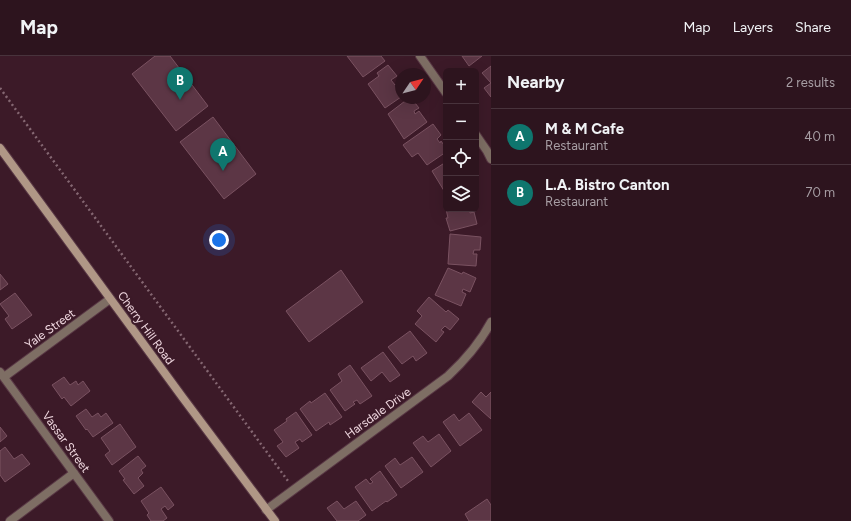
<!DOCTYPE html>
<meta charset="utf-8">
<style>
:root{--surface:#2d141e;--page:#351d27;--text:#f1f3f6;--muted:#a79ea4;--line:#48333c;--accent:#0f766e}
body{margin:0;font-family:Figtree,sans-serif;background:var(--page);color:var(--text)}
.controls{position:absolute;right:12px;top:12px;display:grid;overflow:hidden;border-radius:6px;box-shadow:0 4px 16px #0002}
.controls button{width:36px;height:36px;display:grid;place-items:center;padding:0;border:0;border-bottom:1px solid var(--line);background:var(--surface);color:var(--text);font:20px sans-serif}
.compass{position:absolute;left:395px;top:12px;width:36px;height:36px;border-radius:50%;background:var(--surface);box-shadow:0 4px 16px #0002;rotate:55deg}
.you{position:absolute;left:219px;top:184px;width:14px;height:14px;margin:-10px;border:3px solid #fff;border-radius:50%;background:#1a73e8;box-shadow:0 0 0 6px #1a73e833}
.badge{display:grid;place-items:center;width:26px;height:26px;border-radius:50%;background:var(--accent);color:#fff;font-size:13px;font-weight:700}
.pin{position:absolute;translate:-50% -33px;filter:drop-shadow(0 1px 2px #0008)}
.pin::after{content:'';position:absolute;top:21px;width:14px;height:12px;background:inherit;clip-path:polygon(0 0,100% 0,50% 100%)}
.list{margin:0;padding:0;list-style:none}
h2{display:flex;justify-content:space-between;align-items:center;height:52px;margin:0;padding:0 16px;font-size:17px}
h2 small{font-size:13px;font-weight:400;color:var(--muted)}
.list li{display:grid;grid-template-columns:26px 1fr auto;gap:12px;align-items:center;box-sizing:border-box;height:56px;padding:0 16px;border-top:1px solid var(--line)}
.list b{display:block;font-size:15px;white-space:nowrap}
.list p{margin:0;font-size:13px;white-space:nowrap;color:var(--muted)}
.list em{font-size:13px;font-style:normal;color:var(--muted)}
.icon{flex:none;width:22px;height:22px;fill:none;stroke:currentColor;stroke-width:2;stroke-linecap:round;stroke-linejoin:round}
.map{position:relative;flex:none;width:491px;height:465px;overflow:hidden}
header{display:flex;align-items:center;gap:24px;box-sizing:border-box;height:56px;padding:0 20px;background:var(--surface);border-bottom:1px solid var(--line)}
header strong{font-size:19px}
nav{display:flex;gap:22px;margin-inline-start:auto;font-size:14px}
main{display:flex}
aside{flex:1;background:var(--surface)}
.map>svg:first-child{display:block}
.building{fill:#5c3645;stroke:#7a5261}
.lines{fill:none;stroke-linecap:round;stroke-linejoin:round}
.minor-casing{stroke:#593845;stroke-width:10}
.secondary-casing{stroke:#593845;stroke-width:10}
.path{stroke:#856772;stroke-width:2.5;stroke-dasharray:2 3;stroke-linecap:butt}
.minor{stroke:#7e6e64;stroke-width:8}
.secondary{stroke:#b09786;stroke-width:8}
.labels{text-anchor:middle;stroke-width:4;stroke-linejoin:round;paint-order:stroke}
.street-label{font-size:12px;fill:#f0d8e0;stroke:#3c1a28}
</style>
<header>
<strong>Map</strong>
<nav><a>Map</a><a>Layers</a><a>Share</a></nav>
</header>
<main>
<div class="map">
<svg width="491" height="465" viewBox="0 0 491 465">
<rect width="100%" height="100%" fill="#3c1a28"/>
<path class="building" d="M155 0H170L208 50 176 75 132 18Z
M347 0H381L385 5 363 21Z
M462 0H482L469 10Z
M388 9 397 20 391 24 395 29 398 27 401 32V41L385 52 368 28 379 20 377 17Z
M491 10V41L484 32 491 27 482 17Z
M409 42H411L419 52 414 55 415 58 419 55 427 66 404 83 388 58Z
M213 61 256 118 224 143 180 86Z
M433 68 441 79 437 83 440 87 441 85 446 92V96L427 109 418 97 412 101 403 89Z
M446 106V138L432 115Z
M444 144H446V153H474L470 154V157L474 156 477 168 450 175 446 162H448Z
M450 178 481 181 480 194H474L473 198H477L476 210 448 208Z
M448 212 462 218 463 216 476 222 470 236 463 233 462 236 466 238 461 250 435 239Z
M341 214 363 246 309 286 286 255Z
M0 218 8 228 0 234Z
M15 237 32 259 12 273 5 263 9 260 0 248Z
M429 241 446 256 448 254 459 263 450 274 445 270 441 274 444 276 436 286 415 268 422 260 417 255Z
M410 275 427 297 416 305 413 300 402 308 388 291Z
M383 296 400 319 390 326 382 316 371 325 361 312Z
M350 309 372 340 360 348 357 344 353 346 355 348 345 355 330 334 342 325 338 318Z
M64 321 70 329 76 325 78 329 83 325 90 335 71 350 64 341 62 343 52 329Z
M481 336 486 341 491 336V363L472 346Z
M325 337 342 361 330 369 329 366 316 375 300 353 310 345 311 347Z
M86 353 92 361 98 357 101 361 106 357 113 367 93 381 87 373 86 374 76 360Z
M296 356 312 379 302 386 300 383 295 386 299 392 286 401 277 390 283 386 274 374 287 365 286 363Z
M469 357 482 374 460 390 443 366 454 358 459 365Z
M120 368 136 391 112 409 105 399 110 395 101 382Z
M0 371 7 380 0 386Z
M439 378 451 395 431 411 413 387 423 380 428 386Z
M5 391 14 403 22 398 30 408 5 426 0 419V395Z
M138 400 146 410 141 414 143 417 138 422 144 430 134 438 123 424 125 423 119 415Z
M412 401 423 416 401 432 385 410 395 402 400 409Z
M380 415 397 439 387 446 386 445 372 455 355 431 366 423 370 428 373 426 370 423Z
M161 431 174 449 168 454 165 450 161 453 167 462 163 465H151L147 459 149 457 141 445Z
M487 443 491 449V465H469L465 458Z
M337 445 344 453 356 445 366 459 358 465H337L327 452Z"/>
<g class="lines">
<defs>
<path id="minor" d="M420 0 446 37
M476 79 487 95 491 103
M0 316 109 465
M4 321 110 243
M266 454 448 320C465 304 480 287 491 266
M10 465 74 417"/>
<path id="secondary" d="M0 92 183 342 275 465"/>
</defs>
<use href="#minor" class="minor-casing"/>
<use href="#secondary" class="secondary-casing"/>
<path class="path" d="M0 32 288 425"/>
<use href="#minor" class="minor"/>
<use href="#secondary" class="secondary"/>
</g>
<g class="labels">
<g class="street-label">
<text transform="translate(146 272) rotate(54)" y="4">Cherry Hill Road</text>
<text transform="translate(50 273) rotate(-36)" y="4">Yale Street</text>
<text transform="translate(378 357) rotate(-36)" y="4">Harsdale Drive</text>
<text transform="translate(66 386) rotate(54)" y="4">Vassar Street</text>
</g>
</g>
</svg>
<div class="controls">
<button>+</button>
<button>−</button>
<button><svg class="icon" aria-label="locate" viewBox="0 0 24 24"><circle cx="12" cy="12" r="6"/><path d="M12 2v4M12 18v4M2 12h4M18 12h4"/></svg></button>
<button><svg class="icon" aria-label="layers" viewBox="0 0 24 24"><path d="M12 4l9 5-9 5-9-5zM3 14l9 5 9-5"/></svg></button>
</div>
<svg class="compass" viewBox="-18 -18 36 36"><path d="M0-13l5 13h-10z" fill="#e53935"/><path d="M0 13l5-13h-10z" fill="#a79ea4"/></svg>
<div class="you"></div>
<div class="pin badge" style="left:223px;top:115px">A</div>
<div class="pin badge" style="left:180px;top:44px">B</div>
</div>
<aside>
<h2>Nearby<small>2 results</small></h2>
<ul class="list">
<li><span class="badge">A</span><div><b>M &amp; M Cafe</b><p>Restaurant</p></div><em>40 m</em></li>
<li><span class="badge">B</span><div><b>L.A. Bistro Canton</b><p>Restaurant</p></div><em>70 m</em></li>
</ul>
</aside>
</main>
